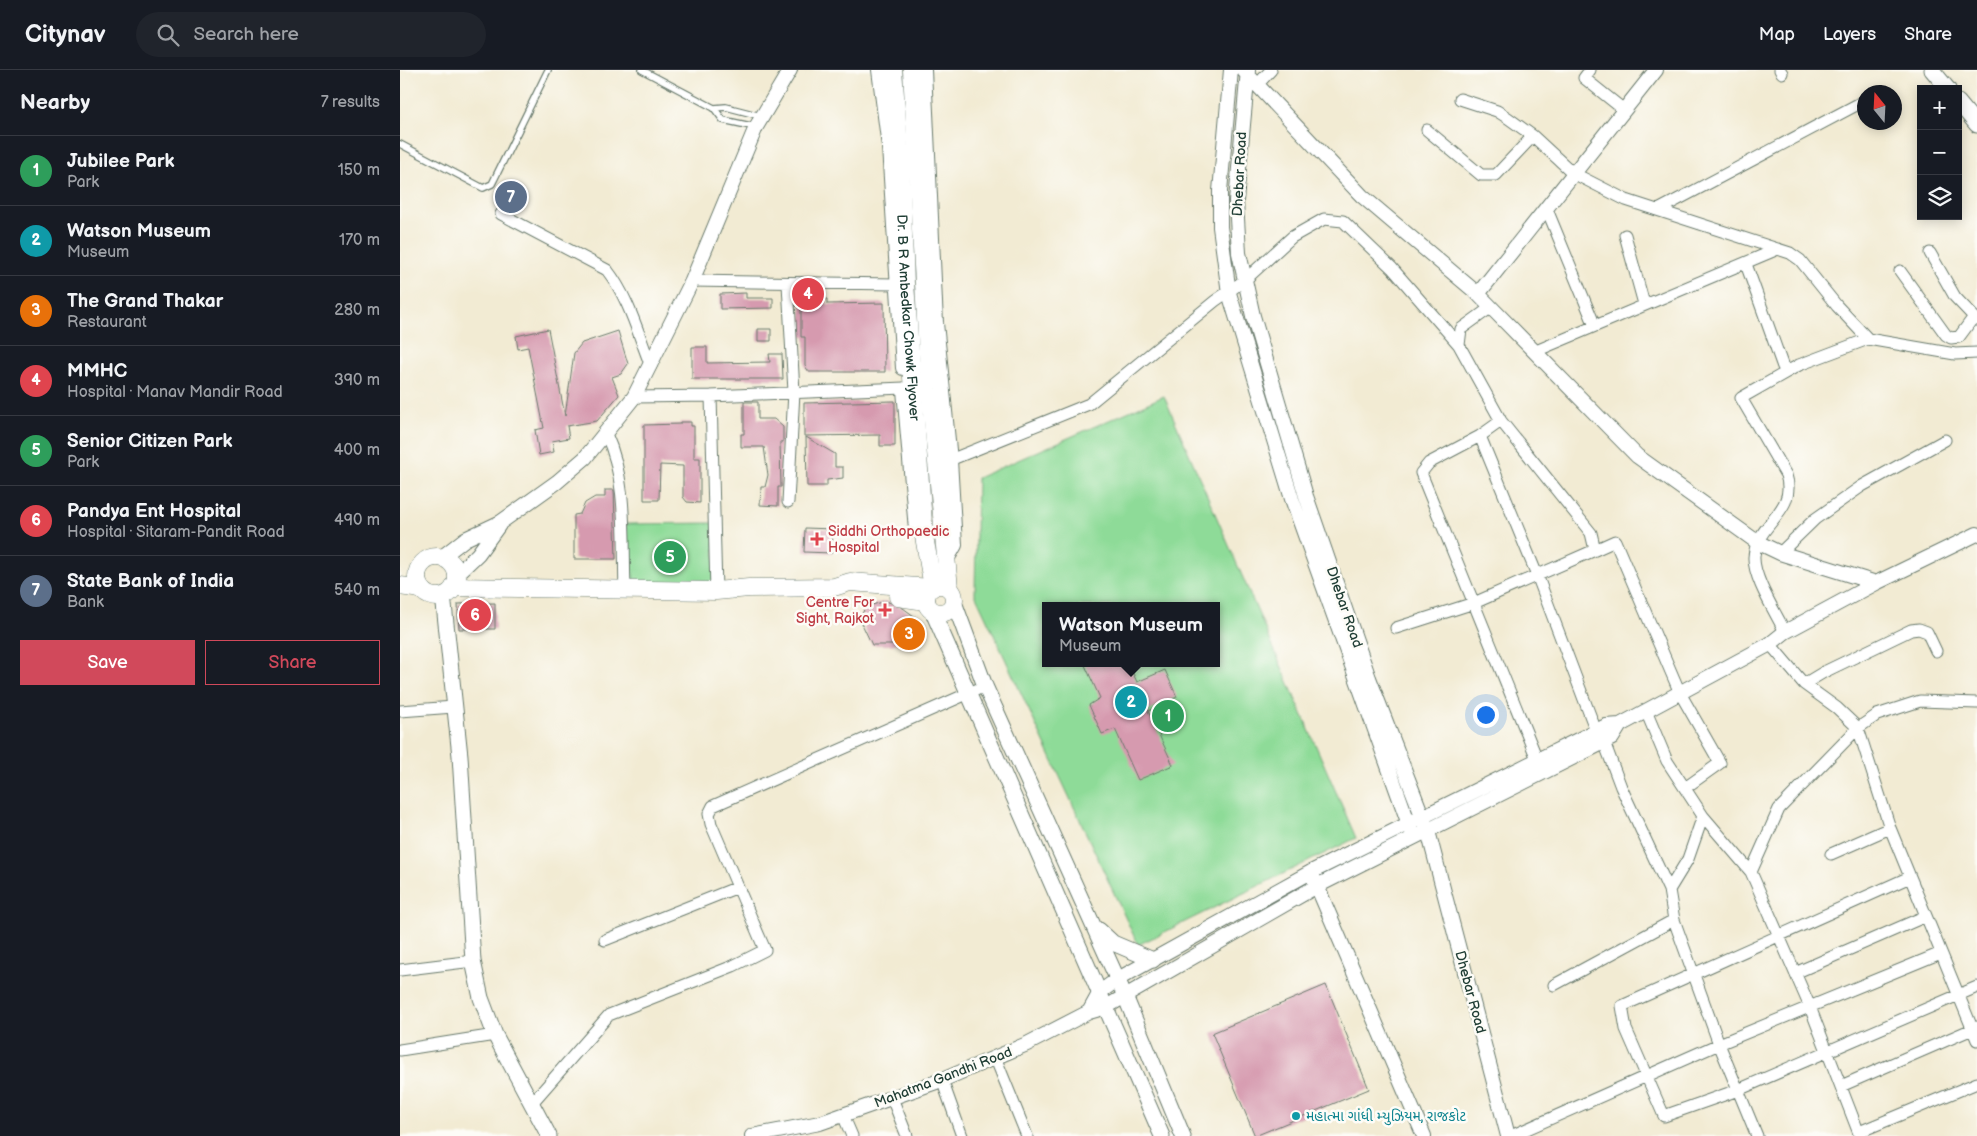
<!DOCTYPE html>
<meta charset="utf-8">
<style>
:root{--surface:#171b24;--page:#20242c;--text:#f1f3f6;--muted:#9ea1a6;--line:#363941;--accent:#d1495b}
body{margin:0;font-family:"Balsamiq Sans","Noto Sans Gujarati",sans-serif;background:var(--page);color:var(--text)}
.controls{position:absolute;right:15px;top:15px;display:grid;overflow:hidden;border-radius:0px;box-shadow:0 2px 12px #0003}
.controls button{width:45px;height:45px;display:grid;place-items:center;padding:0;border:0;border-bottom:1px solid var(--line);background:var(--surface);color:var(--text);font:25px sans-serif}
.compass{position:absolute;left:1457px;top:15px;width:45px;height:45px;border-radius:50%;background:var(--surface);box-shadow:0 2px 12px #0003;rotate:342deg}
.you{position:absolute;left:1085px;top:644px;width:18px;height:18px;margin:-12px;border:4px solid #fff;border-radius:50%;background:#1a73e8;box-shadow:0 0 0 8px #1a73e833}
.badge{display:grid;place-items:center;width:32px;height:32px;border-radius:50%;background:var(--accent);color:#fff;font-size:16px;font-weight:700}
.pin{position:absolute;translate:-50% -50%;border:2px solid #fff;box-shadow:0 1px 5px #0006}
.popup{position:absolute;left:642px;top:532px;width:178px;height:65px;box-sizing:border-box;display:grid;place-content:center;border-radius:0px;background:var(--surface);filter:drop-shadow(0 1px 4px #0005);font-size:16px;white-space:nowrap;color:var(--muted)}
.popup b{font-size:19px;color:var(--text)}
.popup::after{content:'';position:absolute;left:50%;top:100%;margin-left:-10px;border:10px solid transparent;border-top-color:var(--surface)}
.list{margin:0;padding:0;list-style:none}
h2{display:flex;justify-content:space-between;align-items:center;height:65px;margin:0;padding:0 20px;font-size:21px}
h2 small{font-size:16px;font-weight:400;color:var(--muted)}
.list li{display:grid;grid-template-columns:32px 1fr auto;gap:15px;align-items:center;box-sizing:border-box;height:70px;padding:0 20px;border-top:1px solid var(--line)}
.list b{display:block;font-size:19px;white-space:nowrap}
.list p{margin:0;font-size:16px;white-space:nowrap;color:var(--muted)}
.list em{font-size:16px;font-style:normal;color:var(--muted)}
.actions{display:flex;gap:10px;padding:15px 20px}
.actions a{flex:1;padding:11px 0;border:1px solid var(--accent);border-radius:0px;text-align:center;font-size:18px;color:var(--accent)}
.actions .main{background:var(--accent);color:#fff}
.icon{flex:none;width:28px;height:28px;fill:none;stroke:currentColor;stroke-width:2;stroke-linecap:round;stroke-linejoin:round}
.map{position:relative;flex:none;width:1577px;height:1066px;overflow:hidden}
header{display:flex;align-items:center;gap:30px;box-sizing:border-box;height:70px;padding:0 25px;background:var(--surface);border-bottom:1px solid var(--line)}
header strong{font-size:24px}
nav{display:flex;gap:28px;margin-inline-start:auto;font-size:18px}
.search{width:350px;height:45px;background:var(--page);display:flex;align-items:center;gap:12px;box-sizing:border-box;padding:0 18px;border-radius:28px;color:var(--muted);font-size:19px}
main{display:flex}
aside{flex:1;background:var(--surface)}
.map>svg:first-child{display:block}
.green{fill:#8edb98;stroke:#568c66;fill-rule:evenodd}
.building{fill:#d69aaf}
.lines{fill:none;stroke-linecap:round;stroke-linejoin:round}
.service-casing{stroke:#697a6c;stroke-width:8}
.minor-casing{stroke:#697a6c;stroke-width:13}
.tertiary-casing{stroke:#697a6c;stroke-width:16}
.secondary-casing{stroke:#697a6c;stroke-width:17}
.primary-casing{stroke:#697a6c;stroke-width:19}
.service{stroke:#fff;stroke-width:5.5}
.minor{stroke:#fff;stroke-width:11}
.tertiary{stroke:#fff;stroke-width:14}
.secondary{stroke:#fff;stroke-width:15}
.primary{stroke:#fff;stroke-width:18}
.health-dot{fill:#e0444e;stroke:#fdfcf7;stroke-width:2}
.culture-dot{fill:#0f9aa8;stroke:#fdfcf7;stroke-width:2}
.labels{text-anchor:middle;stroke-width:5;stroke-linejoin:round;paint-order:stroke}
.street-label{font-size:14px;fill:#1f3d34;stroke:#fdfcf7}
.health-label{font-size:14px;fill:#be3a42;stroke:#fdfcf7;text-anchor:start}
.culture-label{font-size:14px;fill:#0d838f;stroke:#fdfcf7;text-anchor:start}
</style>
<header>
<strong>Citynav</strong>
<div class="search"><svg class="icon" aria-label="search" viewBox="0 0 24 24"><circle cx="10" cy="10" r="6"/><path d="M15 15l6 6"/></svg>Search here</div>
<nav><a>Map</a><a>Layers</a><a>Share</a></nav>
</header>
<main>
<aside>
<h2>Nearby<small>7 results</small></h2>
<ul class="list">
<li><span class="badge" style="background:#2e9e5b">1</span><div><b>Jubilee Park</b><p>Park</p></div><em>150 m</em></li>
<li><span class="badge" style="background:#0f9aa8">2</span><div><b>Watson Museum</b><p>Museum</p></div><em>170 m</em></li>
<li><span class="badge" style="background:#e8710a">3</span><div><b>The Grand Thakar</b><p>Restaurant</p></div><em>280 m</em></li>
<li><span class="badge" style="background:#e0444e">4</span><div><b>MMHC</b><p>Hospital · Manav Mandir Road</p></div><em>390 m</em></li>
<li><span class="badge" style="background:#2e9e5b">5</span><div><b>Senior Citizen Park</b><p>Park</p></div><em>400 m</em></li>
<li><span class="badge" style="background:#e0444e">6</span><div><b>Pandya Ent Hospital</b><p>Hospital · Sitaram-Pandit Road</p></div><em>490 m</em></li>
<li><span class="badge" style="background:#5c6f8a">7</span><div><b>State Bank of India</b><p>Bank</p></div><em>540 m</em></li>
</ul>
<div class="actions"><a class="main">Save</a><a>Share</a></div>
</aside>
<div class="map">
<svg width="1577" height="1066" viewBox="0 0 1577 1066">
<rect width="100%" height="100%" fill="#fdfcf7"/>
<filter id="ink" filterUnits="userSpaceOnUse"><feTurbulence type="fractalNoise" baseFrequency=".02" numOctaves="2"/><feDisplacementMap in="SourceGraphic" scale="10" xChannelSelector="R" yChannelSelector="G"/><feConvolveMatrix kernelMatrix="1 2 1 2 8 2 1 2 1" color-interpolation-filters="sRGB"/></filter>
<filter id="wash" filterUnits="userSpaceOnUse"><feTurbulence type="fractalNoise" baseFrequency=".0096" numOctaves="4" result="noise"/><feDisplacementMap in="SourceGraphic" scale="20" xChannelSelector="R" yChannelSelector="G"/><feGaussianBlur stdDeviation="1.12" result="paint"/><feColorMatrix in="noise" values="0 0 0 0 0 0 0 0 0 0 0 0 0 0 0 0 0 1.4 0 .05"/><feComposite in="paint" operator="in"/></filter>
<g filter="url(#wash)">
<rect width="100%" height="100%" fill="#f2ebd3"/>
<path class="green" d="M764 326 956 768 738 875 575 524 577 408ZM646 536H816V593H646Z
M314 453 316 521 225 520V454Z"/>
<g id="blocks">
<path class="building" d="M346 223V228H373V238L320 239V224Z
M401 229H427V234L484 233 485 302H409L405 296V267H401Z
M148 259 165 346 174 283 182 273 218 261 228 294 221 304 212 307 219 325 197 351 167 356 169 368 152 371 154 382 139 385 135 360 144 358 128 277 118 279 116 266Z
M358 259H371V271H358Z
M292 277H307V293L370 292 369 284H382L383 309H292Z
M495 331V376H480V365L404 366V333Z
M344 332H358V349H374L383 357V372H380L381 417H378V436L360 435 361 417H365L368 405 364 377H341V364H344Z
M280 352H291V356H294V388H300V433L287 432 283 427V396L260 395 259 430H244V355L280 354Z
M406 367 435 384V397H443V408L427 410V416H407Z
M205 420H214L216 489H174V445L180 444 185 433 195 427H205Z
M405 458 433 459 432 483 404 482Z
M486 531 503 538 514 546 518 559 513 568 491 575H472L462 554 461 547 465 537Z
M95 533V559H59L58 534Z
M684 593H728L737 612 765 600 777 627 748 641 773 695 738 710 715 659 702 664 689 635 700 628Z
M926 915 969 1019 855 1066 812 963Z"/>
</g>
</g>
<g filter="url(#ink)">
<use href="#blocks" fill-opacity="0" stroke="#697a6c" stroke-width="1"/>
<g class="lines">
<defs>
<path id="service" d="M242 0 314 38 323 50 356 57
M314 38 326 37 361 46
M0 74 83 118 92 114 148 0"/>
<path id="minor" d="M1190 0 1184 8 1224 40
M1380 0 1382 3
M857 15 871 0
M1060 29 1097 41 1108 48 1133 66 1173 103 1226 130 1390 183 1400 190 1437 236 1468 269 1555 284 1577 283
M1027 60 1081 105H1096L1133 66
M1146 137 1195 256
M1258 140 1464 31
M101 144 207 200C229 228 238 264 251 296
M1225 165 1244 234
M1530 183 1555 227 1577 250
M1346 194 1383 297 1390 300
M1500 201 1546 265 1551 268 1559 267 1573 248
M292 211 496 214
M388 214 394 322 388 432
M1136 281 1378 179
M311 326 316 521
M234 327 311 326 504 318
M1101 351 1080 366 1029 393 1021 403 1137 689
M206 364C228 411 223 469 225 520
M1080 366 1137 505 1196 661
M550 390 689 334 815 231 845 210 892 167 924 149 943 151 992 198 1059 275
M1195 480 1215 471 1280 623 1320 693 1285 718
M1380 483 1415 449 1462 416 1545 370
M996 558 1074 533 1195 480 1191 463 1101 351 1059 275 1061 259 1090 238
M1385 562C1376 543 1353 508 1354 487 1356 453 1398 442 1386 405L1341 328 1399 295 1468 269
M1370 574 1404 614 1437 638 1458 658 1490 758 1577 970
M1404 614 1424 602 1511 560 1519 559 1527 562 1536 581
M0 641 54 637
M1246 641 1267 691 1303 746 1351 802
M1204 672 1221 717 1269 820 1274 850 1319 974 1357 1066
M1431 784 1490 758
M1510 807 1222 936 1226 959 1264 1046 1338 1020 1577 917
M1269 820 1288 789 1303 746
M205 870 338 817
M0 900 73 891
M1395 903 1526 846
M1154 915 1274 850
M0 980 95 965
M595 987 627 1066
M542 1010 562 1066
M1441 1016 1577 957
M492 1028 507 1066
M132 1033 209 945 333 896 365 880 311 754 309 744 313 736 585 616
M443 1045 452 1066
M1459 1062 1577 1013
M1111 1066 1319 974 1541 883
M1460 1066 1410 937 1351 802 1379 739 1458 658 1477 645 1520 631 1577 633"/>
<path id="tertiary" d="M479 0 489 77 503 298
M524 0 536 253 550 390 555 475 546 491
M831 0 820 121V157L829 223 892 429 1011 760
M848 0 836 131 839 183 853 246 906 426 969 608 1028 761 1108 1066
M844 1 962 126 1078 224 1237 386 1357 472 1380 483 1476 513
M1078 224 1256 0
M504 320 516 460
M42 487 65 469 101 452 157 412 185 388 234 327 292 211 356 57 390 0
M56 505 78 484 99 455
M914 809 1024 1066
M689 942 700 922 718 909 911 802 1196 661 1206 656 1220 655 1370 574 1385 562 1476 513 1577 464
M352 1066 420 1053 542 1010 627 974 689 942 706 937 917 816 1212 668 1220 655"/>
<path id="secondary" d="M1532 0 1548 19
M1558 32 1577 55
M43 525 60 686 73 891 81 928 95 965 149 1066
M554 532 585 616 725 926 783 1066
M532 540 762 1066
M699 860 713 873 753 890"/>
<g id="primary">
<path id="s1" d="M493 0 500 90 505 214 524 466 533 517"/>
<path d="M512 0 530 319 549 518"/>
<circle cx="37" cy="507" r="20"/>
<circle cx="540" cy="529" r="14"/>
<path d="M0 516 21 519"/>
<path d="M54 517 316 521 349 518 434 517 450 512 531 518"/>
<path d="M498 527 526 531"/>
</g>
</defs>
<use href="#service" class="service-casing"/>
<use href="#minor" class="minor-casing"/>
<use href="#tertiary" class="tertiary-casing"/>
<use href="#secondary" class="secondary-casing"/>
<use href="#primary" class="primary-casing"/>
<use href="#service" class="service"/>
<use href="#minor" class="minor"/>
<use href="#tertiary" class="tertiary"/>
<use href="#secondary" class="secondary"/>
<use href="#primary" class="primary"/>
</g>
</g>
<g class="health-dot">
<path d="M414.5 461.5h5v5h5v5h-5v5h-5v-5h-5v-5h5z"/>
<path d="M482.5 532.5h5v5h5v5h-5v5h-5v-5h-5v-5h5z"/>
</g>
<circle class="culture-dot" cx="896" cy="1046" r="5"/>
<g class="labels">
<g class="street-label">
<text transform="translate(839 104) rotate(-87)" y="5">Dhebar Road</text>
<text dy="5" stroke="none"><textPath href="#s1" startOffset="248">Dr. B R Ambedkar Chowk Flyover</textPath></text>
<text transform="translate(945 537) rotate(71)" y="5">Dhebar Road</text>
<text transform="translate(1071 922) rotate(75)" y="5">Dhebar Road</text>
<text transform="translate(543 1007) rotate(-21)" y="5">Mahatma Gandhi Road</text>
</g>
<g class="health-label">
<text x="428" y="466">Siddhi Orthopaedic<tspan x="428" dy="16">Hospital</tspan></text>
<text x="474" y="537" text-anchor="end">Centre For<tspan x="474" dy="16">Sight, Rajkot</tspan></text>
</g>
<g class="culture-label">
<text x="906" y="1051">મહાત્મા ગાંધી મ્યુઝિયમ, રાજકોટ</text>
</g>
</g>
</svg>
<div class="controls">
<button>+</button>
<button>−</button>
<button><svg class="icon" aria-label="layers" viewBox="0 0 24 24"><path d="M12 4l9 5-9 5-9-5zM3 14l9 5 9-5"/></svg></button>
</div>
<svg class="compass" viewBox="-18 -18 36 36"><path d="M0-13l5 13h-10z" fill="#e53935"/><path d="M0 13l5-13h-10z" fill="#9ea1a6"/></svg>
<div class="you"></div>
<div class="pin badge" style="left:768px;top:646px;background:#2e9e5b">1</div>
<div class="pin badge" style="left:731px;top:632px;background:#0f9aa8">2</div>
<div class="popup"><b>Watson Museum</b>Museum</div>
<div class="pin badge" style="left:509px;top:564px;background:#e8710a">3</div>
<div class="pin badge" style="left:408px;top:224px;background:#e0444e">4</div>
<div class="pin badge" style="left:270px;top:487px;background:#2e9e5b">5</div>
<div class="pin badge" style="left:75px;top:545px;background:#e0444e">6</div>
<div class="pin badge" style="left:111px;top:127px;background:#5c6f8a">7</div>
</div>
</main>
